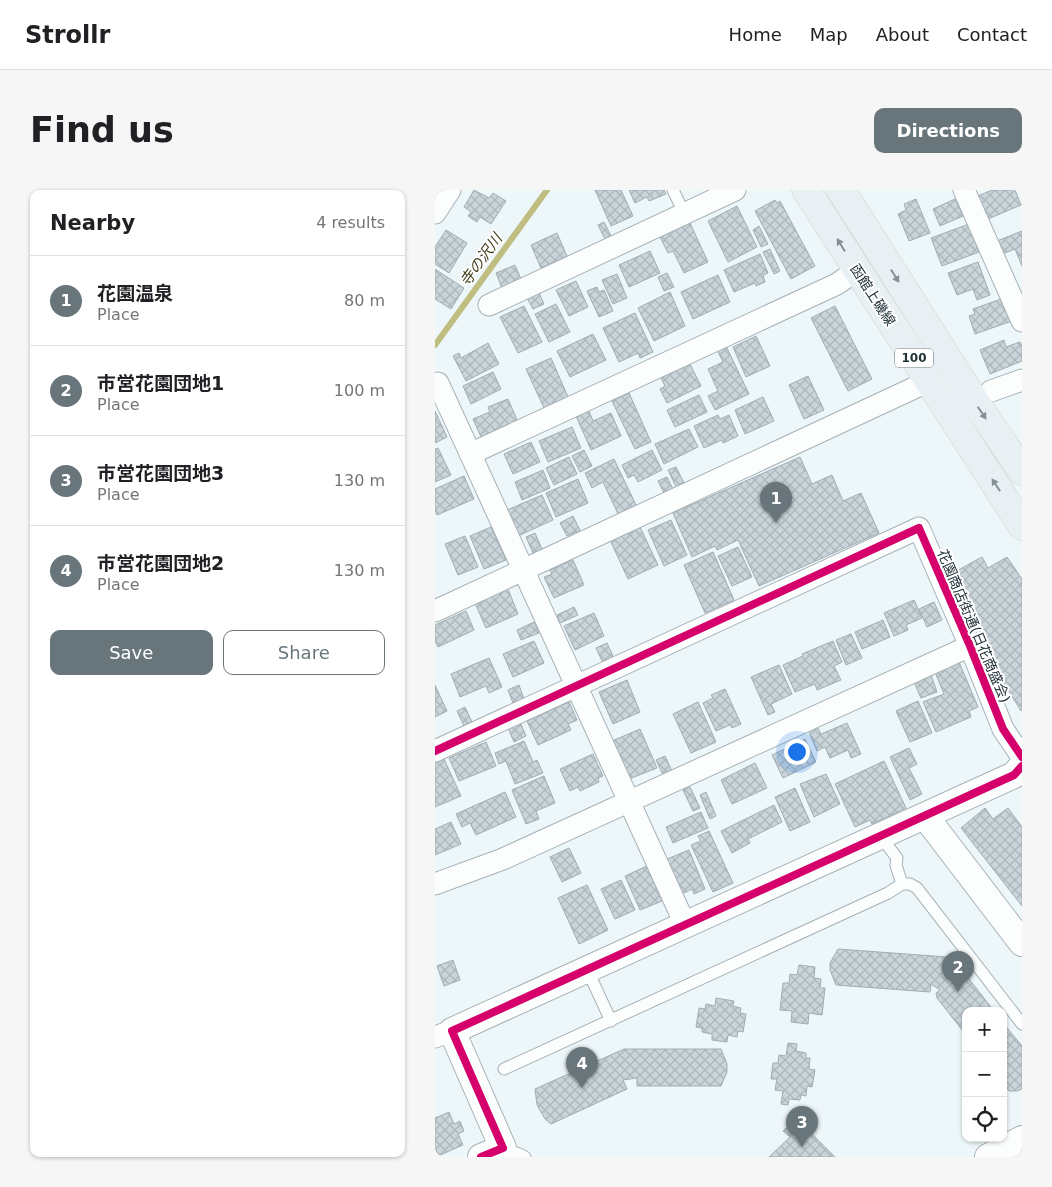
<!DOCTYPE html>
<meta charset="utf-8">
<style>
:root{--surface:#fff;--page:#f6f6f6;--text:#202124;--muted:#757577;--line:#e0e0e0;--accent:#68767c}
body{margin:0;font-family:"DejaVu Sans","Noto Sans JP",sans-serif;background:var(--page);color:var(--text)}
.controls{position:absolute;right:15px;bottom:15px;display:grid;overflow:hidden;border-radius:10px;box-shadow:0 1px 4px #0004}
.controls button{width:45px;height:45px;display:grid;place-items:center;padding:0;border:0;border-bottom:1px solid var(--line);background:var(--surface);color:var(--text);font:25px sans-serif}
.you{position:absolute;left:361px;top:561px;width:18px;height:18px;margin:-12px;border:4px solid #fff;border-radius:50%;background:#1a73e8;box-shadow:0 0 0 8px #1a73e833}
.badge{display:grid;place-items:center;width:32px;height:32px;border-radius:50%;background:var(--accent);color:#fff;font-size:16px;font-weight:700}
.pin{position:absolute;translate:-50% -41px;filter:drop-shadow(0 1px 2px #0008)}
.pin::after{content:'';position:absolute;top:26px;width:18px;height:15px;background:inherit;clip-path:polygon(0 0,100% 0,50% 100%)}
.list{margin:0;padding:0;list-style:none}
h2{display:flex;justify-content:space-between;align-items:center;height:65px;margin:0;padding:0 20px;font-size:21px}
h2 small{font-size:16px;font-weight:400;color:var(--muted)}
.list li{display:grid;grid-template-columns:32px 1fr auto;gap:15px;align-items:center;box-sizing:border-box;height:90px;padding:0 20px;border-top:1px solid var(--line)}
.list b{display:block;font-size:19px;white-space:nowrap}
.list p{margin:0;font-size:16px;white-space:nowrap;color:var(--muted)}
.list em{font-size:16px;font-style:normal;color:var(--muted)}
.actions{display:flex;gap:10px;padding:15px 20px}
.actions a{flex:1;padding:11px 0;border:1px solid var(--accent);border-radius:10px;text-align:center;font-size:18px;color:var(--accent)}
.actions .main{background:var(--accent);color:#fff}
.icon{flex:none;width:28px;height:28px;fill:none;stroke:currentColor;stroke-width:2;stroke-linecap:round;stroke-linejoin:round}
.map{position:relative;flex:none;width:587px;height:967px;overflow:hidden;border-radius:10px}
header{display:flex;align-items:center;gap:30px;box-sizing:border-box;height:70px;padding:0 25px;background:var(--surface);border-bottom:1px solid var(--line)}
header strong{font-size:24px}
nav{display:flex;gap:28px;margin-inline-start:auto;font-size:18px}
.intro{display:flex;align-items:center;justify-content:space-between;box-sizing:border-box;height:120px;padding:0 30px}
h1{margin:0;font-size:35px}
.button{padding:12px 22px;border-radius:10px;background:var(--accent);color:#fff;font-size:18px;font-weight:700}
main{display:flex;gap:30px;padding:0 30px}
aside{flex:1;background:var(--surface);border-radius:10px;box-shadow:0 1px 4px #0004}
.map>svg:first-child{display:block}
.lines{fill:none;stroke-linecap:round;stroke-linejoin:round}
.stream{stroke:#c0bd80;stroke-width:6}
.building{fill:url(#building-cross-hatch);stroke:#a2adb2}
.service-casing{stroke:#a6b2b6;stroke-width:13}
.minor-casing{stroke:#a6b2b6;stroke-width:23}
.tertiary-casing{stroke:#a6b2b6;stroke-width:28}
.primary-casing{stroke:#ccd3d5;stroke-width:29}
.service{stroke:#fcfefe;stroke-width:11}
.minor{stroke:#fcfefe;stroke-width:21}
.tertiary{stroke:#fcfefe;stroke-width:26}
.primary{stroke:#e8f0f3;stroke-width:28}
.cycleway-casing{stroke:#fff;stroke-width:11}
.cycleway{stroke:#d6006c;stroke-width:8}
.oneway{fill:#849096}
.labels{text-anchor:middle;stroke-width:4;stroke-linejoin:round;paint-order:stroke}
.shield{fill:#fff;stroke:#646f74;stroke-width:1}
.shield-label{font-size:12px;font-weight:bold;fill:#213138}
.street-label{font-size:14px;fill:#213138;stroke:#fff}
.water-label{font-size:15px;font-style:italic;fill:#423f19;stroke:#fff}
</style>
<header>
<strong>Strollr</strong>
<nav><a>Home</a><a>Map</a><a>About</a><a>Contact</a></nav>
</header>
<div class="intro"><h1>Find us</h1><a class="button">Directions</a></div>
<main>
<aside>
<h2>Nearby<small>4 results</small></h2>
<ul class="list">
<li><span class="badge">1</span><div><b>花園温泉</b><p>Place</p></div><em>80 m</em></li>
<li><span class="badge">2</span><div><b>市営花園団地1</b><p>Place</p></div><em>100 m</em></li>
<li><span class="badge">3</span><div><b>市営花園団地3</b><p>Place</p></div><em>130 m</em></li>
<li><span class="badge">4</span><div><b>市営花園団地2</b><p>Place</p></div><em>130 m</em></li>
</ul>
<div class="actions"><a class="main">Save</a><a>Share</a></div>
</aside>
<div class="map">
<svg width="587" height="967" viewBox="0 0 587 967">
<defs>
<pattern id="building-cross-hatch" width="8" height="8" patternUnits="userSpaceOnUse" patternTransform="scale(1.25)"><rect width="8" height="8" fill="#c9d5da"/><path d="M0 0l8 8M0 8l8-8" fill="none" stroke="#acb7bc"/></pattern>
</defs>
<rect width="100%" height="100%" fill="#edf6f9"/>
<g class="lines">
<path class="stream" d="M0 155 112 0"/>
</g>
<path class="building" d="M39 0 54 8 58 3 71 11 56 34 45 27 42 32 33 26 36 22 29 17Z
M160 0H186L198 26 176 36Z
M194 0H229L231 4 214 11 212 7 200 13Z
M557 0H580L586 15 553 29 543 6Z
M481 9 495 43 474 51 463 24 471 20 469 14Z
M520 9 528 26 505 36 498 19Z
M340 10 342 13 345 11 380 76 356 89 320 21Z
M302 16 322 57 293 72 273 31Z
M169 32 176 46 170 49 163 35Z
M255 33 273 72 249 83 238 61 233 63 225 47Z
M534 34 544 62 507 76 496 48Z
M324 36 333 54 326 57 318 40Z
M11 40 32 53 14 83 0 74V57Z
M587 41V76L580 59 567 64 562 51Z
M122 43 132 66 106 78 96 55Z
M335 59 345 81 339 84 328 62Z
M215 61 225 83 194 97 184 75Z
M325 64 333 83 328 85 330 92 321 96 320 93 299 102 289 80Z
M543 72 555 105 542 110 538 99 522 105 513 83Z
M80 75 86 89 67 98 61 83Z
M0 79 29 98 16 119 0 109Z
M232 83 239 97 229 101 223 87Z
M182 84 192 108 178 114 167 90Z
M283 85 295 112 258 129 246 102Z
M141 91 153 117 134 126 121 100Z
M162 97 164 102 169 100 178 121 164 127 152 101Z
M235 102 250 136 219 151 203 118Z
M104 103 109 114 98 119 92 108Z
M569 108 577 131 540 144 534 126 540 124 538 119Z
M121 114 135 142 114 152 100 124Z
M89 116 107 152 83 163 65 127Z
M400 116 437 189 413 201 376 128Z
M200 123 218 162 205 168 203 163 184 172 168 138Z
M158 144 171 170 135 187 122 161Z
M321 146 335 176 311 187 298 157Z
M569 150 571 157 585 152 587 156V171L555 184 545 160Z
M53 153 64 174 31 191 18 166 24 163 26 168Z
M291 156 314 204 280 220 273 206 283 201 273 179 288 172 282 160Z
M116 168 133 207 109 218 91 179Z
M255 174 266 196 232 213 225 199 230 196 226 188Z
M58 182 66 199 36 214 28 196Z
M373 186 389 220 369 229 354 195Z
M194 203 216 252 200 259 177 211Z
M264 205 272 222 240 237 232 220Z
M328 207 339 231 310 244 300 220Z
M73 209 83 232 46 247 38 229 55 222 53 217Z
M0 221 12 247 0 253Z
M154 221 158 231 176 223 186 246 156 260 141 226Z
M283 225 285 229 294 225 303 246 288 253 287 250 269 258 259 236Z
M137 237 146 258 113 272 104 251Z
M254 239 263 257 229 274 220 254Z
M96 252 105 272 78 284 69 264Z
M3 258 16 285 0 292V259Z
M149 260 157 276 145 282 137 266Z
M217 260 227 280 203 292 199 285 193 288 187 275Z
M134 267 142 284 119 295 111 278Z
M365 267 377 294 397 285 408 311 426 303 444 343 324 396 303 350 282 360 280 356 257 367 238 323Z
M179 269 202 317 184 326 168 292 157 298 150 283Z
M241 277 249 293 241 297 233 280Z
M108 280 115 298 87 310 80 292Z
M29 286 39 309 2 325 0 320V299Z
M232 287 239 301 230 305 223 291Z
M143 289 153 313 121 327 111 303Z
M107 305 118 330 83 346 72 320Z
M138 326 145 340 132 346 125 333Z
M236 330 252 365 229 376 213 340Z
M56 337 71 370 49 379 35 346Z
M205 337 223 375 193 389 175 350Z
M100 343 107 359 98 363 91 347Z
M30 346 43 377 23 385 10 354Z
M303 357 317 387 297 396 283 366Z
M278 362 299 410 270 423 249 375Z
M547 367 553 378 572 367 587 389V520L586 521 559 477 536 418 518 383Z
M138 370 149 395 119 408 109 387 117 384 115 380Z
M73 399 83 424 51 438 40 413Z
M479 410 487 428 471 435 473 440 459 446 449 423Z
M499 412 507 430 492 437 484 419Z
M139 417 143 425 125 433 122 425Z
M31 421 39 440 3 457 0 451V435Z
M159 423 169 446 140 460 129 436Z
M448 430 455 447 427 459 420 442Z
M99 432 104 443 86 450 82 440Z
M416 444 427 468 411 475 401 450Z
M99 451 109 473 78 487 68 464Z
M398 451 407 472 399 476 406 490 382 500 380 494 360 502 348 475 368 466 367 464Z
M172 453 179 468 168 473 161 458Z
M54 468 67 497 54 503 51 496 25 507 16 484Z
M524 472 543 517 534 521 536 527 501 542 488 512 509 504 500 482Z
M344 475 357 504 336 514 340 522 333 525 316 487Z
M496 485 502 502 486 508 479 492Z
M192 490 205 522 178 534 164 502Z
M0 495 12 521 0 527Z
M84 495 89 509 78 513 73 500Z
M290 499 306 534 297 538 295 535 281 541 268 513 278 508 276 505Z
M483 511 497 543 475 552 461 521Z
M134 512 142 530 133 534 136 540 103 555 92 531Z
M263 512 281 552 256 563 238 524Z
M30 517 37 532 29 536 22 521Z
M85 532 91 546 79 552 73 538Z
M412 533 426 564 416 568 413 560 395 568 390 557 382 561 373 540 382 536 386 544Z
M205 539 222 578 194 589 177 551Z
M370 549 381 572 348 588 337 565Z
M89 551 98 572 102 570 108 583 80 594 71 571 64 574 60 563Z
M51 552 61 576 24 591 14 568Z
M474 558 482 574 474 578 487 604 475 610 455 567Z
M158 564 168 586 163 588 164 592 145 601 143 597 135 601 125 579Z
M230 566 237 581 228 585 221 570Z
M9 569 26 606 0 617V573Z
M449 571 471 618 437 634 435 630 420 637 400 594Z
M320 573 332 598 297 614 286 590Z
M391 584 405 614 379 627 365 594Z
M109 586 120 613 101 621 104 629 91 634 77 600Z
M255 597 265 618 258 621 248 600Z
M360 598 375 632 355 641 340 607Z
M70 602 81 627 41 645 35 633 27 637 21 624Z
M271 602 281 626 275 629 265 605Z
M339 615 347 632 313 649 315 653 297 663 286 641Z
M550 618 558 629 573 618 587 637V716L526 638Z
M266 622 273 638 238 653 231 637Z
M16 632 26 654 0 665V639Z
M274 641 298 693 278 702 256 655 266 651 263 646Z
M134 658 146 683 127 692 115 667Z
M254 660 270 699 259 704 257 699 247 704 232 669Z
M212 676 227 711 205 720 190 686Z
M186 690 200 720 180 729 166 699Z
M152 695 173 740 144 754 123 708Z
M403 759 512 767 527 780 559 821H531V845L502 808 501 803 505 800 496 794 495 802 401 795 395 780V773Z
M18 770 25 790 9 796 2 776Z
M364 775 380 777 379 788 386 789 385 798H390L387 825 374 823 373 834 356 832 357 821 345 820 348 793H354L355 784 362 785Z
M281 808 299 811 298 816 306 818 305 823 311 824 308 842 303 841 302 847 293 845 292 852 277 850V844L267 842V838L261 837 264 818 270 819 271 814 280 816Z
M568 833 587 856V899L582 901H574L568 893Z
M353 853 362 854 361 861 371 863V868H375L374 879 380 880 377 897 372 896 371 906 366 905 365 910 354 909 353 915 346 914 348 901 340 900 342 889H336L338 873H343L344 865 351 866Z
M189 859H286L292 874V882L286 896H202V888L188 890 192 899 116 934 110 929 102 915 100 899Z
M14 922 19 934 25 931 29 941 23 944 28 955 3 966 0 959V928Z
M361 928 400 967H334L355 947 348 941Z"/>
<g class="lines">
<defs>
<path id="service" d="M238 0 249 23
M467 694H475L482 698 587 834
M157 790 176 831
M69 879 453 703 467 694 461 675 462 668 453 656
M82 963 90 967"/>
<path id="minor" d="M529 0 587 131
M0 23 15 0
M54 115 300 0
M3 193 250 734
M556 201 587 190
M35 264 402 94 422 80
M0 421 494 191
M0 561 484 338 535 456 568 539 587 567
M0 694 68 669 535 456
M0 847 17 841"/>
<path id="tertiary" d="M490 626 587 753
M46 967 68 958 17 841 579 585 587 576
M553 967 587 949"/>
<path id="primary" d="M371 0 587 336
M406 0 541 213 587 281"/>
</defs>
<use href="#service" class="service-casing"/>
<use href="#minor" class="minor-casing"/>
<use href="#tertiary" class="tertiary-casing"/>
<use href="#primary" class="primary-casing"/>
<use href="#service" class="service"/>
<use href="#minor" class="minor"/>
<use href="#tertiary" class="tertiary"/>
<use href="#primary" class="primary"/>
<defs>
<path id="cycleway" d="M0 561 484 338 535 456 568 539 587 567
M46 967 68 958 17 841 579 585 587 576"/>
</defs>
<use href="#cycleway" class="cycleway-casing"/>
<use href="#cycleway" class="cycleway"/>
</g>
<defs><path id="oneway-solid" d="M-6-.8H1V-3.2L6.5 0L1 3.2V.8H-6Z" transform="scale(1.25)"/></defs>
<g class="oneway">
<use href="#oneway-solid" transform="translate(406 55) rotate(-122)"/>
<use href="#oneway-solid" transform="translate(460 86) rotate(58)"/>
<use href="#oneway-solid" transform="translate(547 223) rotate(56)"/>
<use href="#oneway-solid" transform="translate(561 295) rotate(-123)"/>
</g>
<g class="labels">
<rect class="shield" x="460" y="158.5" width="38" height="19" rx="4"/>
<g class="shield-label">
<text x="479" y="172">100</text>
</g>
<g class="street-label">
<text transform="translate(438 105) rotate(57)" y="5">函館上磯線</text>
<text transform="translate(539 436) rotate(67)" y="5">花園商店街通(日花商盛会)</text>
</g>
<g class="water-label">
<text transform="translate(46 70) rotate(-54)" y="5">寺の沢川</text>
</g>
</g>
</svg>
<div class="controls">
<button>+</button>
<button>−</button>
<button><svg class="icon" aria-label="locate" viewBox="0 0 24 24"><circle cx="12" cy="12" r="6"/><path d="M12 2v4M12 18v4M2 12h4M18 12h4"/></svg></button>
</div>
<div class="you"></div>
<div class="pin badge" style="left:341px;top:333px">1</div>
<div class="pin badge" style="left:523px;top:802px">2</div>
<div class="pin badge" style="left:367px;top:957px">3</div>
<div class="pin badge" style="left:147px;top:898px">4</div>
</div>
</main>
